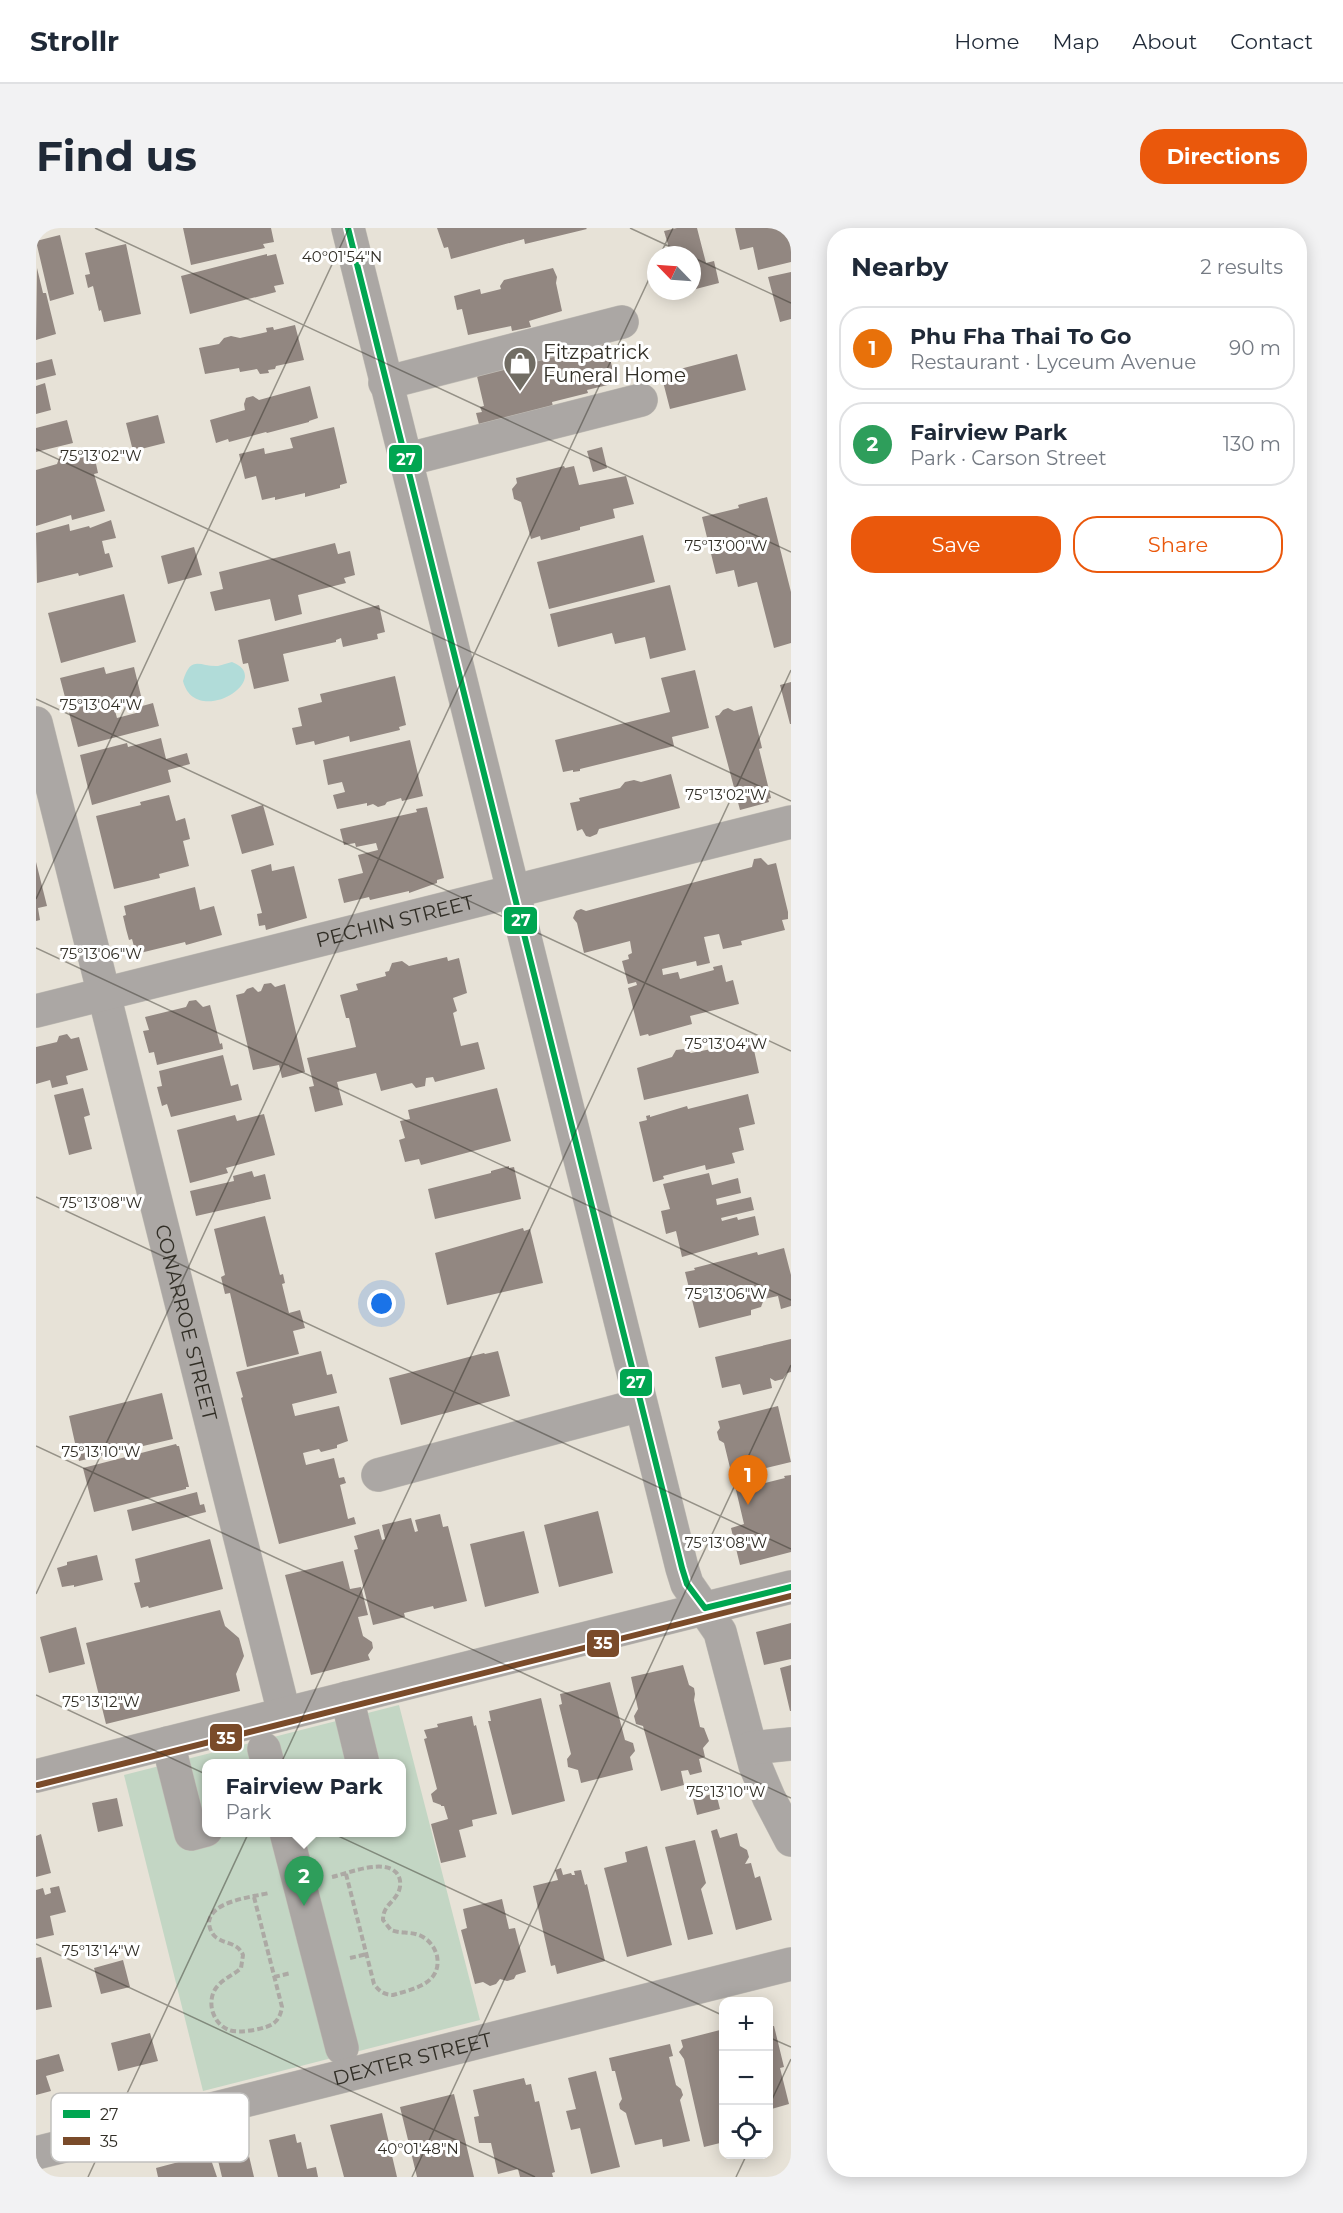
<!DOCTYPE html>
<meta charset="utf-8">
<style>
:root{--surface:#fff;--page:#f2f2f3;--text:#1f2937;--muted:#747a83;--line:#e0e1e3;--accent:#ea580c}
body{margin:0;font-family:Montserrat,sans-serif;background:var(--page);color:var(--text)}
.controls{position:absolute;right:18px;bottom:18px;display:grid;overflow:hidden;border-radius:12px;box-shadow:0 3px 15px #0003}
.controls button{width:54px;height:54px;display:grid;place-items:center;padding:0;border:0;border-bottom:2px solid var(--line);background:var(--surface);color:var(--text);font:30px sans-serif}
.compass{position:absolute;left:611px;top:18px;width:54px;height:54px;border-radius:50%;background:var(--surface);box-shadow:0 3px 15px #0003;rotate:295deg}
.you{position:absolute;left:346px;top:1076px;width:21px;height:21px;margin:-15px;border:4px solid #fff;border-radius:50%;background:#1a73e8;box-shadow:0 0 0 9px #1a73e833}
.badge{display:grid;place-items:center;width:39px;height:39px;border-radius:50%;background:var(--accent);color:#fff;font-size:20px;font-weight:700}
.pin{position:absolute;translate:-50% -50px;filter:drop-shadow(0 2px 3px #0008)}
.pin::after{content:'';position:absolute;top:32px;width:21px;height:18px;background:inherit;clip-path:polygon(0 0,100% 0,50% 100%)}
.popup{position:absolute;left:166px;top:1531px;width:204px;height:78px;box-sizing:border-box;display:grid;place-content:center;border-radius:12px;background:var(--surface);filter:drop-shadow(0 2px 4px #0005);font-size:20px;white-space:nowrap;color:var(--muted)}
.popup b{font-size:22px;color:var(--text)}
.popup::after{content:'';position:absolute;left:50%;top:100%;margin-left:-12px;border:12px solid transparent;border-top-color:var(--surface)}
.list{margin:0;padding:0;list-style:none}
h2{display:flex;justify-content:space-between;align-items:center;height:78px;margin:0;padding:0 24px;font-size:26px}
h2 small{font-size:20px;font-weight:400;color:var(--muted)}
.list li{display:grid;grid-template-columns:39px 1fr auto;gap:18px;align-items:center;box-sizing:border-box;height:84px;margin:0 12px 12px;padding:0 12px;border:2px solid var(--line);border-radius:24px}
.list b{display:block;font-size:22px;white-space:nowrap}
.list p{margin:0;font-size:20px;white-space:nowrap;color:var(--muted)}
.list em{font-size:20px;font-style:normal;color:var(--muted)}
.actions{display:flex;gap:12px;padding:18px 24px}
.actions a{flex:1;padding:14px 0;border:2px solid var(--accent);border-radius:24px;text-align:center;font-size:21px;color:var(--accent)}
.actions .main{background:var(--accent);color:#fff}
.icon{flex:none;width:33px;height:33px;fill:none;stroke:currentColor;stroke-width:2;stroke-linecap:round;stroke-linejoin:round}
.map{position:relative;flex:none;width:755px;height:1949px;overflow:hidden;border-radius:24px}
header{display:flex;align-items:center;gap:36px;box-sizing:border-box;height:84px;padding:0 30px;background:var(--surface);border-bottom:2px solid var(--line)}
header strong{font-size:28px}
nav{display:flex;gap:33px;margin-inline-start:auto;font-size:21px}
.intro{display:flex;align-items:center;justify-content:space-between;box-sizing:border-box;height:144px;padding:0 36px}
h1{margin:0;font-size:42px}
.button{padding:15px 27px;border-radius:24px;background:var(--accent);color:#fff;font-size:21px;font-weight:700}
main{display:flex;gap:36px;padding:0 36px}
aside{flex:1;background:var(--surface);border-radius:24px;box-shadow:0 3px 15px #0003}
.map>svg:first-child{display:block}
.green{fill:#c3d6c4;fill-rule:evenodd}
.water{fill:#b1dcd9}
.building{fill:#928781}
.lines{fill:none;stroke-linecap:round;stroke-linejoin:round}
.minor-casing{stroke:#c1bdb5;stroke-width:34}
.path{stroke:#aca9a4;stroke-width:4;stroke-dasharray:6 3;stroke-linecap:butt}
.minor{stroke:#aba7a4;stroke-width:33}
.bus-1-casing{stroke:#fff;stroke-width:10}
.bus-2-casing{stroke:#fff;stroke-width:10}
.bus-1{stroke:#00a651;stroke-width:6}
.bus-2{stroke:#7a4b2a;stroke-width:6}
.ticks{fill:none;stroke:#312e26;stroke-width:1.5;stroke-opacity:0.45}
.labels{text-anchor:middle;stroke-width:6;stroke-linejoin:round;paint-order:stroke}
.poi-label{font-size:20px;fill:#312e26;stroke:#fff;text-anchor:start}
.street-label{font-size:20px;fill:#312e26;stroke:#fff}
.key{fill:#fff;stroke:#c1c0be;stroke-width:1.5}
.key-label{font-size:16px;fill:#312e26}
.ticks-label{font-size:15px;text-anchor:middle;fill:#312e26;stroke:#fff;stroke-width:6;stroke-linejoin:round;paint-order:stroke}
.line-badge{stroke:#fff;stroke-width:2}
.badge-label{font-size:16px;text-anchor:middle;font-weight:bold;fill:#fff}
</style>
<header>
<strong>Strollr</strong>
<nav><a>Home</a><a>Map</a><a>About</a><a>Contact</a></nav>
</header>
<div class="intro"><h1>Find us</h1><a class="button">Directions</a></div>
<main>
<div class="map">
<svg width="755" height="1949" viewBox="0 0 755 1949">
<rect width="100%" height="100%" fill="#e7e2d7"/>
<path class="green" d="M363 1477 444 1792 167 1863 88 1547ZM170 1536H366V1604H170Z"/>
<path class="water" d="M196 434C240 451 159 501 147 453 155 426 164 439 182 438 187 437 191 435 196 434Z"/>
<path class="building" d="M147 0H235L238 14 227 16 229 20 155 37Z
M401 0H550L551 1 489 16 488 11 415 31 412 19 408 20Z
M641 0H661L670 35 678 33 683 55 656 62V27H635L628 3Z
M699 0H755V34L722 42 717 19 704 22Z
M24 7 38 66 14 73 0 13Z
M90 16 105 86 68 94 65 82 63 83 57 58 52 60 49 47 54 46 49 25Z
M231 26V28L240 26 248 56 238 58 240 64 154 86 145 48Z
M1 40 7 65H10L20 106 0 112Z
M517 40 521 49 520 55 526 83 493 93 495 99 476 103 475 98 432 107 426 81 421 82 418 68 444 61 445 66 465 61 464 58 468 52Z
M755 44V91L744 94 732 49Z
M259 97 268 132 240 138 239 141 232 142 233 145 224 146 221 141 204 144 203 140 169 146 163 120 183 116 188 110 195 108 204 110 231 104 230 100 237 99 238 102Z
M569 110 580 155 551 162 552 165 516 174 517 179 445 204 440 185 446 184 444 179 448 178 440 144Z
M701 126 710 162 634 181 625 146Z
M16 131 20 147 0 152V135Z
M9 155 15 182 0 186V158Z
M274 158 282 190 273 193V194L231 205 230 204 193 214 192 211 180 215 174 192 209 182 208 176 210 170 217 168 223 172Z
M122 187 129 215 97 223 90 195Z
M31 192 37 215 0 224V200Z
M298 199 311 255 304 257V260L269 269V265L239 272V269L226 272 220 248 209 251 203 226 228 220 229 226 257 220 254 210Z
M566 219 571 240 557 244 551 223Z
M32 226 38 230 44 228 59 231 62 245 58 246 69 283 36 292 35 287 0 298V242L21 236 24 228Z
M528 238 529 240 538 238 543 257 590 248 598 276 577 281 579 290 544 299V302L505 312 504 308 495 311 485 274 478 271 476 261 481 255 480 250Z
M731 269 755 364V415L738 420 721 354 702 359 698 342 680 346 666 289 703 280 702 277Z
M75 292 80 310 66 313 69 326 73 325 77 339 43 348 42 345 1 355 0 305 33 296 34 303 53 298 54 300Z
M607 307 619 354 513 381 501 334Z
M299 315 302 326 314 323 319 347 308 350 310 355 262 367 266 386 239 393 234 371 179 383 174 364 187 361 183 344Z
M158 319 166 347 132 356 125 328Z
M634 357 650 422 614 431 609 409 579 416 576 405 522 419 514 386Z
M88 366 100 414 25 435 12 385Z
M343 377 349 404 341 406 342 411 307 419 305 410 300 412V414L247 426 253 453 218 461 212 435 207 436 202 412Z
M68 439 70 446 98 439 106 472 78 479 81 490 100 485 99 480 117 475 123 498 42 519 24 450Z
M659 442 673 500 636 509 638 518 544 541V543L537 544V542L527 544 519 512 634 484 625 450Z
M359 448 370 497 363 499 364 502 314 514 313 508 279 517 278 513 260 517 256 500 266 498 262 480 286 474 284 466Z
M755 454V496H754L744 457Z
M716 478 726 520 723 521 735 570 732 571 733 574 704 582 679 488 683 487 687 482 692 480 698 483Z
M125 510 130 531 151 525 154 536 132 542 135 554 56 577 44 527 91 515 92 519Z
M374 512 387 568 366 573 365 570 351 574 349 577 342 579 337 576 331 578V575L301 581 297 567 309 564 306 554 292 557 287 532Z
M635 546 644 580 563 601 561 606 554 609 550 608 546 601 541 603 534 575 544 573 543 570 584 560 589 554 598 552 605 554Z
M133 567 140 593 149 590 154 611 147 613 153 638 123 646 124 650 78 661 60 588 105 577 104 574Z
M227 577 238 617 206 626 195 587Z
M391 579 408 650 401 652V655L373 665V663L334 672 333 669 308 675 302 651 327 645 322 627 342 622 340 615 320 619 319 615 308 617 304 601 381 584 380 581Z
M725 630 732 637 740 635 752 684V691L746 692 749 702 705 713 706 717 687 721 683 706 668 709 674 735 661 738 660 733 626 741 627 747 642 744 644 751 678 742 677 739 686 737 690 754 697 752 703 776 654 788 656 796 613 808 612 806 604 808 592 760 601 757 600 754 592 756 586 733 593 731 592 727 596 725 594 713 548 725 541 695 537 690 540 683 545 681 550 683 716 639 718 631Z
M0 634 11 678 2 680 4 692 0 693Z
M235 636 236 643 258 638 271 690 230 702 229 697 223 698 221 686 226 685 215 642Z
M159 659 164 682 178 678 186 707 150 717 149 714 100 726 96 711 93 712 90 701 87 688 90 687 88 678Z
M411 729 412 733 423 730 431 765 417 770 421 783 417 785 425 818 442 814 449 841 399 854 397 849 390 850 389 858 380 860 376 855 345 863 340 845 301 854 307 877 279 884 273 859 278 858 271 830 320 819 313 790H310L304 767 322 762 320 756 350 748 349 744 353 743 356 735 366 733 373 738Z
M235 755 239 759 249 756 269 844 246 850 243 837 217 842 200 767 208 765 211 761 217 759 222 764 225 763 228 756Z
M160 772 167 779 174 777 184 816 186 815 187 821 121 837 118 824 113 825 107 803 113 802 109 789 150 779 153 773Z
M31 806 35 811 43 809 52 842 30 848 32 856 16 860 14 852 0 856V819L21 814 23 808Z
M716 813 723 845 608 872 601 840 636 829 640 822 648 821 655 825Z
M187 827 195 858 202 856 206 872 135 889 131 876 126 878 121 859 126 858 123 843Z
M47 860 54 887 48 889 56 921 33 927 18 867Z
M461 860 475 913 385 937 383 931 369 934 363 912 369 910 364 893 374 891 372 882Z
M712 866 719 896 703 900 708 922 696 925 699 935 670 942 669 937 627 948 628 951 617 954 603 894 611 892 610 888 614 887V889L651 878 652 881Z
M228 886 239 927 190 940 192 945 154 955 141 902 199 887 201 893Z
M473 938V940L478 939 485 971 399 991 392 961 455 945V943Z
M216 943 218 949 229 946 235 971 160 988 154 963 198 953 197 948Z
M673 945 676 957 702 950 705 965 680 971 681 977 715 969 718 982 685 990 686 993 701 989 702 992 719 988 723 1007 646 1029 640 1003 630 1006 625 983 634 981 627 956Z
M229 988 244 1047 247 1046 249 1055 246 1056 253 1085 264 1082 269 1100 257 1103 263 1126 211 1139 194 1065 189 1066 185 1049 189 1047 178 1001Z
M487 1000 488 1003 494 1001 507 1055 411 1077 399 1025Z
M748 1020 755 1047V1078L745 1081 742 1068 728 1071 725 1079 715 1082V1087L663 1100 649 1044 659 1042 658 1040 721 1024 722 1027Z
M755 1111V1144L751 1145 747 1151 739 1153 734 1150 736 1160 707 1167 704 1156 686 1160 679 1129Z
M285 1123 291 1147 296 1146 301 1165 256 1176 259 1188 303 1178 312 1213 301 1217V1220L285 1224 283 1221 267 1225 270 1237 298 1230 303 1250 308 1249 310 1255 304 1257 312 1291 318 1289 320 1296 243 1316 205 1170 207 1169 200 1144Z
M462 1123 474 1168 365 1197 353 1150 448 1125 449 1126Z
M126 1165 137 1211 43 1233 33 1188Z
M742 1178 755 1234 696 1248 688 1215 683 1212 681 1204 684 1200 682 1193Z
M140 1216 141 1218H143L153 1259H150V1261L58 1284 47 1240Z
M755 1247V1324L704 1337 695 1300 708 1296 700 1262 749 1250 748 1248Z
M161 1264 164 1277 168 1276 170 1284 96 1303 91 1282Z
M562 1283 577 1345 523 1359 508 1297Z
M404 1286 407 1299 412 1298 431 1373 398 1381 397 1378 368 1385 369 1389 337 1397 318 1322 322 1321 318 1308 343 1301 346 1312 349 1311 346 1297 375 1290 379 1304 382 1303 379 1292Z
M488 1303 503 1365 449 1379 434 1316Z
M174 1311 187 1361 113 1380 112 1378 105 1380 98 1355 104 1354 99 1331Z
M61 1327 67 1352 38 1359V1357L26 1359 21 1340 31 1337V1334Z
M307 1333 314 1361 325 1359 332 1387 322 1389 327 1408 336 1414 337 1420 332 1427 334 1432 275 1447 249 1347Z
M184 1382 189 1398 203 1410 208 1428 200 1446 204 1463 70 1496 50 1415Z
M755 1395V1431L728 1437 720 1404Z
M40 1399 49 1436 13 1445 4 1409Z
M647 1437 653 1457 658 1460 659 1466 658 1472 664 1499 668 1500 673 1513 667 1520 669 1529 663 1531 666 1544 654 1547 652 1542 645 1543 648 1557 625 1563 607 1498 600 1496 598 1488 602 1481 595 1449Z
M755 1437V1483H754L744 1440Z
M574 1454 589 1512 597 1515 599 1523 594 1529 597 1542 545 1555 542 1542 532 1539 531 1531 535 1526 523 1477 526 1476 524 1466Z
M505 1470 529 1573 476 1587 452 1493H455L453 1483Z
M436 1488 438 1498 440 1497 461 1586 436 1592 437 1598 423 1602 430 1629 405 1635 395 1596 412 1591 408 1578H405V1577L397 1574 395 1566 401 1561 388 1511 391 1510 388 1502 402 1499 401 1496Z
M680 1565 684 1581 661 1587 657 1571Z
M81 1570 87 1598 62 1604 56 1575Z
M681 1601 684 1610 701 1605 704 1618 711 1622 713 1629 709 1636 715 1635 719 1650 724 1648 736 1692 700 1702 675 1603Z
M5 1606 15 1645 0 1649V1608Z
M659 1612 670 1655 665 1661 677 1706 652 1712 629 1619Z
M611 1618 636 1717 591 1729 568 1640 591 1634 589 1624Z
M525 1640 527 1647 535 1645 536 1647H539L538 1643 545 1642 549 1657 551 1656 569 1733 521 1746 519 1737 515 1738 497 1658 522 1652 519 1642Z
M23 1658 30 1684 14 1688 18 1707 0 1711V1662L7 1660 9 1667 15 1665 14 1660Z
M466 1671 473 1701 479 1700 490 1744 480 1747 478 1751 471 1753 464 1751 460 1756 454 1758 447 1754 439 1756 425 1702 431 1700 427 1681Z
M5 1729 16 1779 0 1782V1730Z
M87 1732 94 1759 65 1766 58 1740Z
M732 1790 736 1798H738L748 1839 744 1840 753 1876 732 1882Z
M688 1801V1914L668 1919 648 1831 643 1824 647 1819 645 1812Z
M114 1805 122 1833 82 1843 75 1815Z
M634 1816 637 1828 633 1829 640 1857 645 1861 647 1867 644 1872 654 1913 627 1919 626 1911 599 1917 590 1885 584 1881 583 1876 586 1871 579 1843H576L573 1830Z
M23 1826 28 1843 10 1848 15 1863 0 1867V1832Z
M560 1843 584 1939 555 1946 544 1900 535 1902 530 1883 540 1881 532 1850Z
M488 1850 490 1857 495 1856 499 1874 503 1873 519 1944 516 1945 517 1949H484L482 1941 462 1946 455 1915H443L438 1889 443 1888 437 1862Z
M418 1866 438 1949H381L364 1879Z
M346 1885 361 1949H308L294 1897Z
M259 1906 261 1915 265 1914 271 1941 280 1939 282 1949H242L233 1912Z
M206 1918 209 1929 213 1928 218 1949H186L180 1924Z
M173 1926 181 1949H122L120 1940Z"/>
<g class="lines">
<defs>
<g id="minor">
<path d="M312 0 646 1340 651 1356 684 1404 719 1537 733 1570 755 1612"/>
<path d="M349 155 586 94"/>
<path d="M369 232 605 172"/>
<path id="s1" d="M0 495 248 1485"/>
<path id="s2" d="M0 783 755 594"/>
<path d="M342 1247 604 1177"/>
<path d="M311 1470 327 1536"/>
<path d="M132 1515 155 1606 170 1602"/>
<path d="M715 1520 755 1516"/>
<path d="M228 1521 232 1536"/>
<path d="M0 1548 755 1359"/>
<path d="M250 1604 306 1820"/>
<path id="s3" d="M0 1925 755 1736"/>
</g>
</defs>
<use href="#minor" class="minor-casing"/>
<path class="path" d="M296 1649C313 1645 351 1629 362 1647 365 1652 365 1659 362 1665 356 1676 347 1678 347 1692L355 1702C365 1706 377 1703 387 1709 394 1713 399 1720 401 1728 406 1756 377 1761 357 1767 348 1767 343 1763 338 1756L310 1646
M218 1669 246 1779C245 1785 243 1791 238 1795 231 1801 202 1806 193 1802 177 1796 170 1774 180 1760 186 1751 198 1747 205 1740L207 1727C201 1714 191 1717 181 1710 176 1707 173 1700 173 1694 175 1673 216 1669 233 1665
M314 1730 331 1726
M238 1749 255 1745"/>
<use href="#minor" class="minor"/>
<defs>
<path id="bus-1" d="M312 0 646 1340 651 1356 669 1380
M669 1380 755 1359"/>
<path id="bus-2" d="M2 1557 755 1368"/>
</defs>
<use href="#bus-1" class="bus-1-casing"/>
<use href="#bus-2" class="bus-2-casing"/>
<use href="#bus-1" class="bus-1"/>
<use href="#bus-2" class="bus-2"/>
</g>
<path class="ticks" d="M59 0 755 324M594 0 652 27M624 27 637 0M656 29 755 75M0 221 755 573M0 471 755 823M0 671 313 0M0 720 755 1072M0 969 755 1321M0 1218 755 1570M0 1366 620 36M0 1467 688 1788M0 1716 499 1949M732 1809 755 1819M732 1880 755 1831M52 1949 755 442M376 1949 755 1137M700 1949 711 1926"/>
<defs>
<symbol id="shop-pin" viewBox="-11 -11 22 30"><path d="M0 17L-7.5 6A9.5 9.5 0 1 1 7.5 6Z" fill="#716d64" stroke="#fff"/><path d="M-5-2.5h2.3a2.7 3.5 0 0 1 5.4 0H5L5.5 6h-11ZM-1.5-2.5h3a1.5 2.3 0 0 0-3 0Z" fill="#fff"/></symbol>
</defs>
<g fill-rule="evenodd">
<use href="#shop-pin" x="465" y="116" width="38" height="52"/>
</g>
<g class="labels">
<g class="poi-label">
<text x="507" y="131">Fitzpatrick<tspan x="507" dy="23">Funeral Home</tspan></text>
</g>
<g class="street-label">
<text dy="7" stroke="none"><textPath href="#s2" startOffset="370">PECHIN STREET</textPath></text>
<text dy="7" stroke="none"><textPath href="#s1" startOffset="618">CONARROE STREET</textPath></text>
<text dy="7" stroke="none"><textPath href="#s3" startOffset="388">DEXTER STREET</textPath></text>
</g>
</g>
<rect x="15" y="1865" width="198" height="69" rx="9" class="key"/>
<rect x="27" y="1882" width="27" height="8" fill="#00a651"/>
<rect x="27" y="1909" width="27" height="8" fill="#7a4b2a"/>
<g class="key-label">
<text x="64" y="1892">27</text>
<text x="64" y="1919">35</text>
</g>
<g class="ticks-label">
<text x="306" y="34">40°01'54"N</text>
<text x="65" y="233">75°13'02"W</text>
<text x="690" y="323">75°13'00"W</text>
<text x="65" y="482">75°13'04"W</text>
<text x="690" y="572">75°13'02"W</text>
<text x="65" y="731">75°13'06"W</text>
<text x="690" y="821">75°13'04"W</text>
<text x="65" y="980">75°13'08"W</text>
<text x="690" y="1071">75°13'06"W</text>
<text x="65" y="1229">75°13'10"W</text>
<text x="690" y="1320">75°13'08"W</text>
<text x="65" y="1479">75°13'12"W</text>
<text x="690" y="1569">75°13'10"W</text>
<text x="65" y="1728">75°13'14"W</text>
<text x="382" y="1926">40°01'48"N</text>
</g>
<g class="line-badge">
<rect x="352" y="216" width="35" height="29" rx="6" fill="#00a651"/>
<rect x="467" y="678" width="35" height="29" rx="6" fill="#00a651"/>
<rect x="583" y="1140" width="34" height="29" rx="6" fill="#00a651"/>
<rect x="550" y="1401" width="34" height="29" rx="6" fill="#7a4b2a"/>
<rect x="173" y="1495" width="34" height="29" rx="6" fill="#7a4b2a"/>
</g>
<g class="badge-label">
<text x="370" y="237">27</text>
<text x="485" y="698">27</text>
<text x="600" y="1160">27</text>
<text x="567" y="1421">35</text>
<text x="190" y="1516">35</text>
</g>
</svg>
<div class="controls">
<button>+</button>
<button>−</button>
<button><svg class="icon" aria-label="locate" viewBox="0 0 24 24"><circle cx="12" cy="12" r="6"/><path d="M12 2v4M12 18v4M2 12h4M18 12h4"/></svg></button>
</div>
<svg class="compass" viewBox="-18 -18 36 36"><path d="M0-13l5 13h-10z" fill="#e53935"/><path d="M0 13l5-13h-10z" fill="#747a83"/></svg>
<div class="you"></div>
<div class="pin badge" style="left:712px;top:1277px;background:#e8710a">1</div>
<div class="pin badge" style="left:268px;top:1678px;background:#2e9e5b">2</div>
<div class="popup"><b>Fairview Park</b>Park</div>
</div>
<aside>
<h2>Nearby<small>2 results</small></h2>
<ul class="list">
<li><span class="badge" style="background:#e8710a">1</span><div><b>Phu Fha Thai To Go</b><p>Restaurant · Lyceum Avenue</p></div><em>90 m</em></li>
<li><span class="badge" style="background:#2e9e5b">2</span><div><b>Fairview Park</b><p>Park · Carson Street</p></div><em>130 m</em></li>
</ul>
<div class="actions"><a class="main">Save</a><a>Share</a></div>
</aside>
</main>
